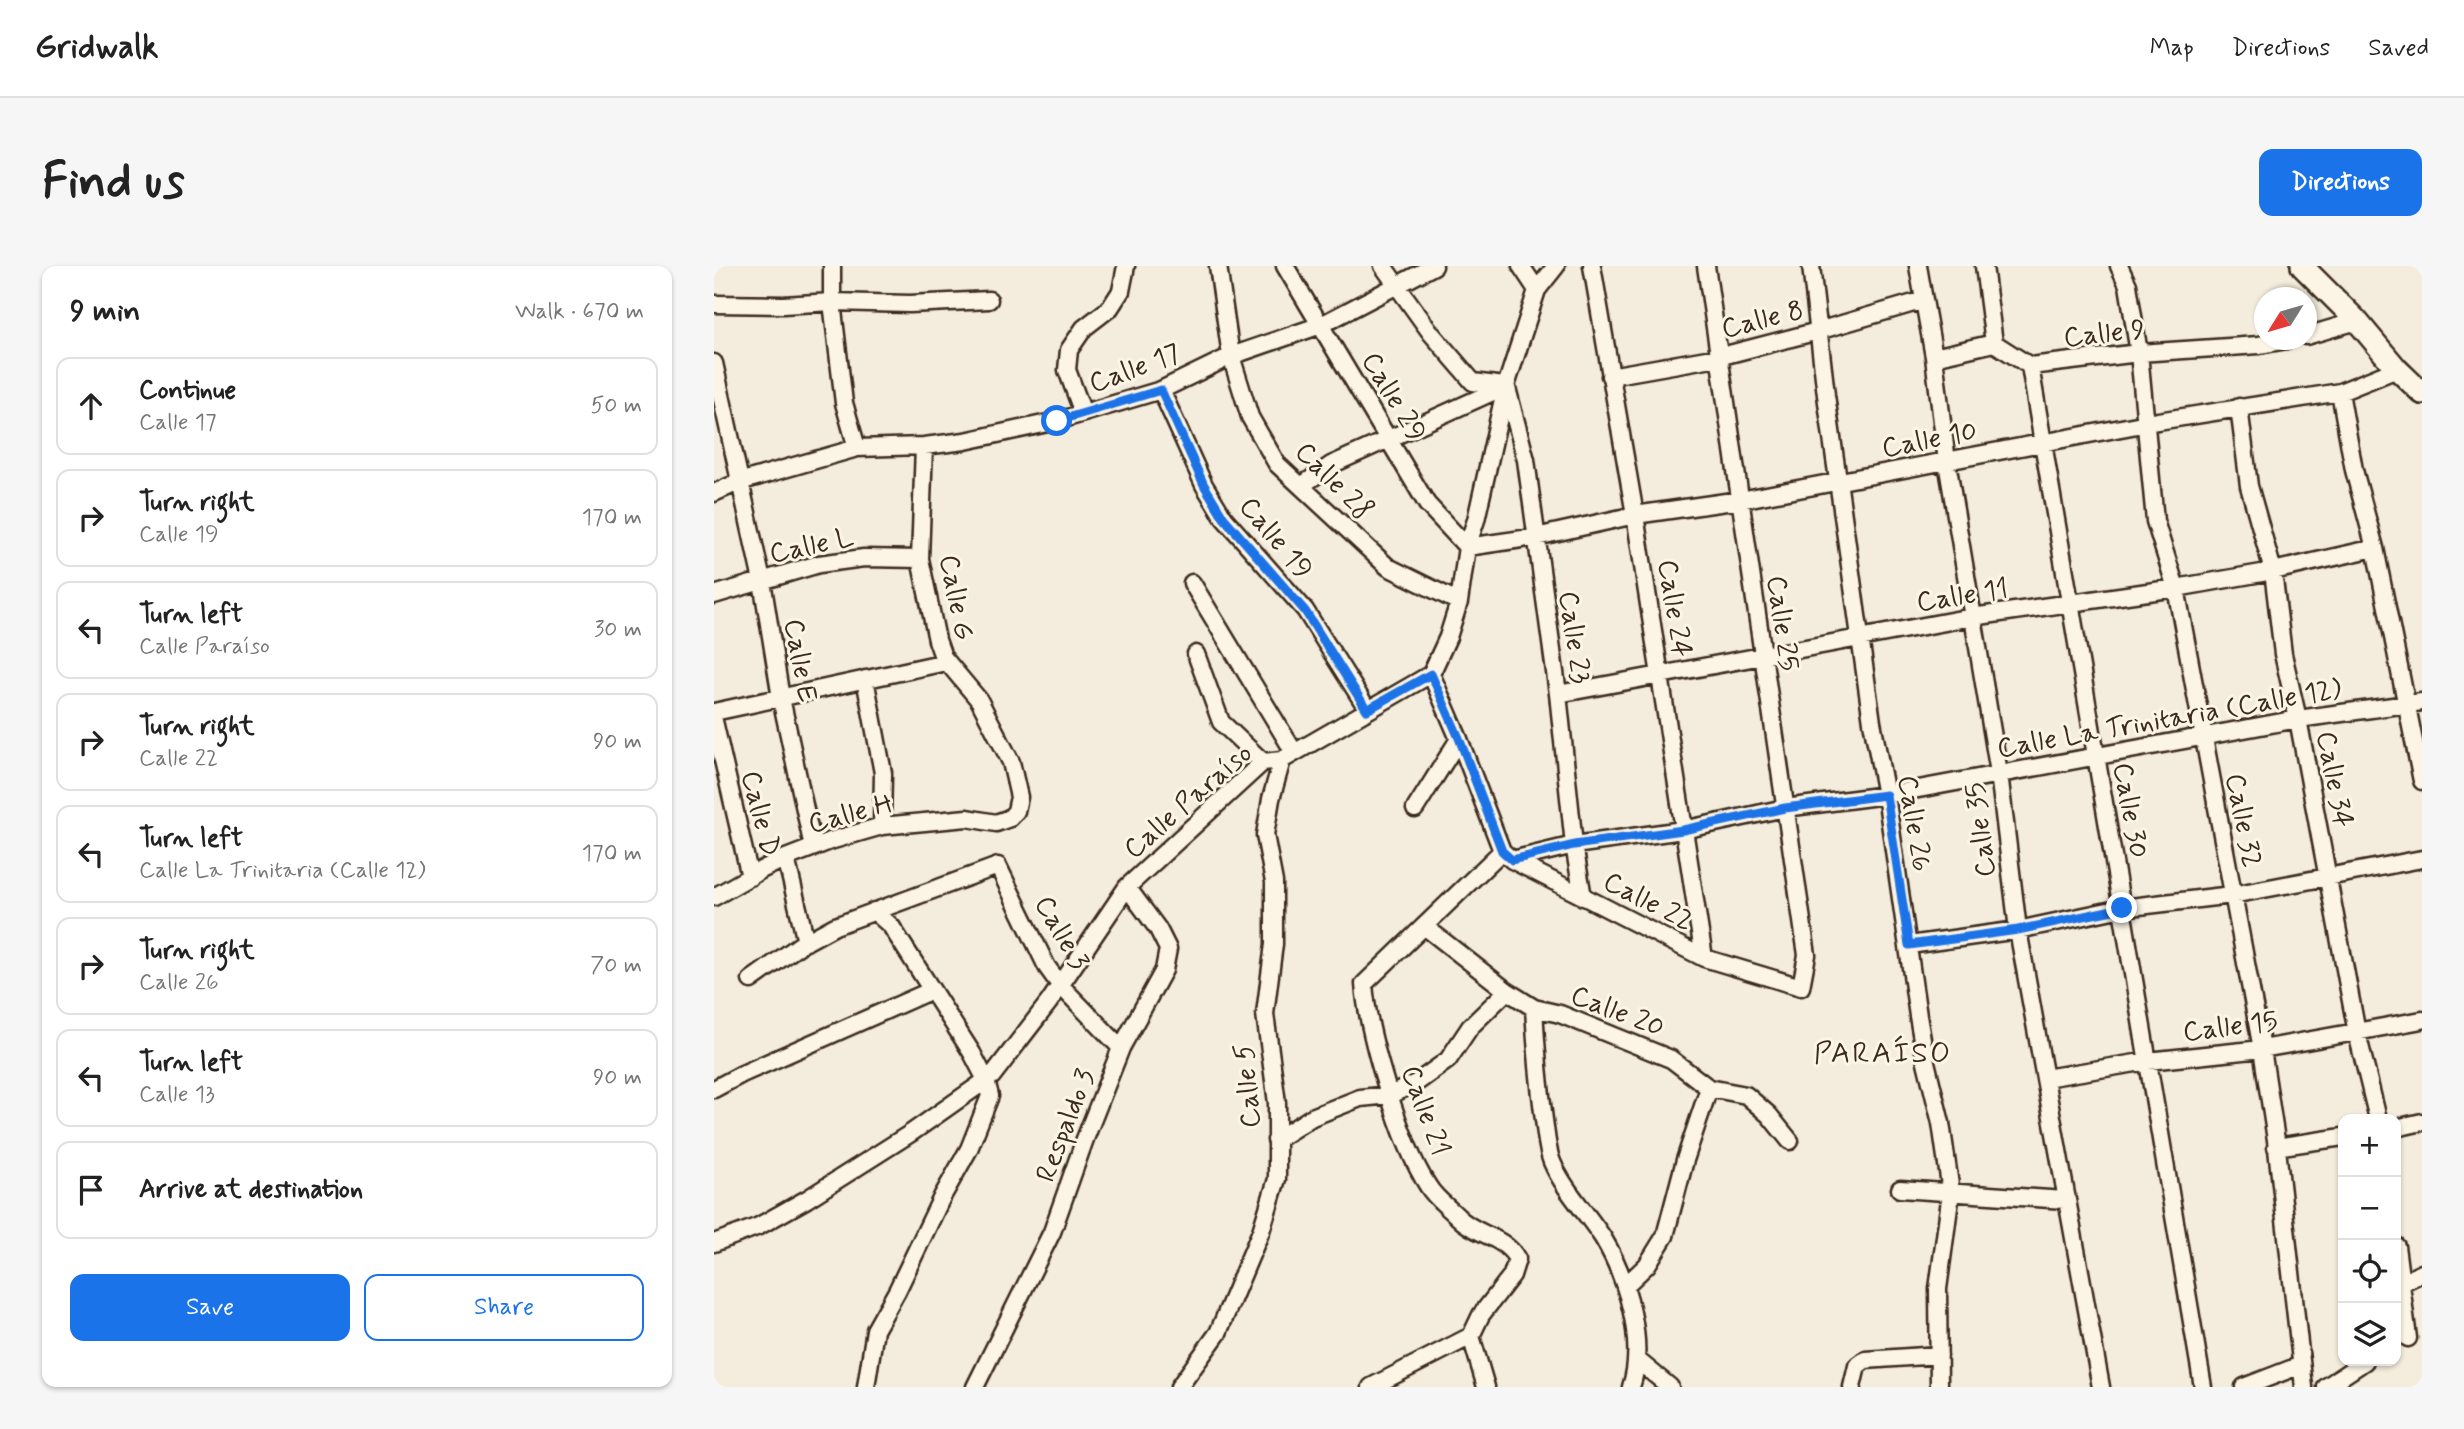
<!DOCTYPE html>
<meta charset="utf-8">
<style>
:root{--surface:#fff;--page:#f6f6f6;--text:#222;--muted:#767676;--line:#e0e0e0;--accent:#1a73e8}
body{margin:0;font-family:Mynerve,sans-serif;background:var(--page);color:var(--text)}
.controls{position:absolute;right:21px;bottom:21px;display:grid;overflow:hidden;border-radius:14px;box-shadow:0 2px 5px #0004}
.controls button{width:63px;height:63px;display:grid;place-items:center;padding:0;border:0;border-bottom:2px solid var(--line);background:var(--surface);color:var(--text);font:35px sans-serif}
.compass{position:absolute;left:1540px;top:21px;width:63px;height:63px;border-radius:50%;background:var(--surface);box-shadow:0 2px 5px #0004;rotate:233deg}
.stop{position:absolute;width:21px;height:21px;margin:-16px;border:5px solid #1a73e8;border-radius:50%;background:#fff}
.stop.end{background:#1a73e8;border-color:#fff;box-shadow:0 2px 7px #0008}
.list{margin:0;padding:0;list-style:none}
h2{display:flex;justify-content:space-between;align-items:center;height:91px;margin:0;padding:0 28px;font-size:30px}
h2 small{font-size:23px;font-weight:400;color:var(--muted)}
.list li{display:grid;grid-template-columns:46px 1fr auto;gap:21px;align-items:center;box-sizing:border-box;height:98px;margin:0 14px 14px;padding:0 14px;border:2px solid var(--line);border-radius:14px}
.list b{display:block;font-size:26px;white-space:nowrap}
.list p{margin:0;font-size:23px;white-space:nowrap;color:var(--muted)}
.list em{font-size:23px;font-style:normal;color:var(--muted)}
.actions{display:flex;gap:14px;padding:21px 28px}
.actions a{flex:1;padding:16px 0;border:2px solid var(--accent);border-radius:14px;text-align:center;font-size:24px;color:var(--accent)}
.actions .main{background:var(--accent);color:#fff}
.icon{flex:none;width:38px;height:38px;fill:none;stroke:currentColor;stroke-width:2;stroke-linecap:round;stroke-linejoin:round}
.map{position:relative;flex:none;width:1708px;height:1121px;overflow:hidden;border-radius:14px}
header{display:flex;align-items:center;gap:42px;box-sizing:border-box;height:98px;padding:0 35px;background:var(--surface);border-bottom:2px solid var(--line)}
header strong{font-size:33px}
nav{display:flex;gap:38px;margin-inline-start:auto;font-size:24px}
.intro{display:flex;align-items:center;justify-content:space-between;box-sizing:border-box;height:168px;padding:0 42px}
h1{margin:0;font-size:49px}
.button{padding:18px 32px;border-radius:14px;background:var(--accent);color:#fff;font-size:24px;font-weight:700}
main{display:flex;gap:42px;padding:0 42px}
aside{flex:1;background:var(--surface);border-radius:14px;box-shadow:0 2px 5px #0004}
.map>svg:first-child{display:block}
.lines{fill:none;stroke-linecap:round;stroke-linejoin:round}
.street-casing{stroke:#3b2a1e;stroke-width:21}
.secondary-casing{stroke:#3b2a1e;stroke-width:26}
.street{stroke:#fcf5e5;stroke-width:16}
.secondary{stroke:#fcf5e5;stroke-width:21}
.route{stroke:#1a73e8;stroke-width:9}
.labels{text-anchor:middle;stroke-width:6;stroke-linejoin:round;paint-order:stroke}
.street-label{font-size:28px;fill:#3b2a1e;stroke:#fcf5e5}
.neighbourhood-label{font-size:30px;letter-spacing:2px;fill:#3b2a1e;stroke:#fcf5e5}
</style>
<header>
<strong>Gridwalk</strong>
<nav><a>Map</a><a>Directions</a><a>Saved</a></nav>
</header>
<div class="intro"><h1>Find us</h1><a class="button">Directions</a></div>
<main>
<aside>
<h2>9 min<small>Walk · 670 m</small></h2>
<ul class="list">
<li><svg class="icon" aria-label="ahead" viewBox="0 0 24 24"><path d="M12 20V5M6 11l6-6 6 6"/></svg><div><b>Continue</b><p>Calle 17</p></div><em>50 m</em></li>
<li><svg class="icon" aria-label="right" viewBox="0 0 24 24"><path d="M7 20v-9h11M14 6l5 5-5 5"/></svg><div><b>Turn right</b><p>Calle 19</p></div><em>170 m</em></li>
<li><svg class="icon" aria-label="left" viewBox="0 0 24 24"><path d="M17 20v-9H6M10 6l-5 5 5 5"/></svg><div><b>Turn left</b><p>Calle Paraíso</p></div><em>30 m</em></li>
<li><svg class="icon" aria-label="right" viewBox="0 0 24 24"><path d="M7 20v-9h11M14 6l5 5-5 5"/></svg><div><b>Turn right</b><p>Calle 22</p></div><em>90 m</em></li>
<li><svg class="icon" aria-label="left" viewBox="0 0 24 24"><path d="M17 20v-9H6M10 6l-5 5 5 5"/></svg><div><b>Turn left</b><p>Calle La Trinitaria (Calle 12)</p></div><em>170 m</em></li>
<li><svg class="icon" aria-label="right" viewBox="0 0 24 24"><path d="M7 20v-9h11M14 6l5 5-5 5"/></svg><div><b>Turn right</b><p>Calle 26</p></div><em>70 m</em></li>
<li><svg class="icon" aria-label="left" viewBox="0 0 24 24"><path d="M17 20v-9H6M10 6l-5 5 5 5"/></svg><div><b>Turn left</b><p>Calle 13</p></div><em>90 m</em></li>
<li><svg class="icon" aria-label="arrive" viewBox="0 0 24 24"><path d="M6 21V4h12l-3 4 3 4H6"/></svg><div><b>Arrive at destination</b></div></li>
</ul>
<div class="actions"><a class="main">Save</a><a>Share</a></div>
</aside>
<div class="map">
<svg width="1708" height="1121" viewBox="0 0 1708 1121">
<rect width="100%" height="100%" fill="#f4eddd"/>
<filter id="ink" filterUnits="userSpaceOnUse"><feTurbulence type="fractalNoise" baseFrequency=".0143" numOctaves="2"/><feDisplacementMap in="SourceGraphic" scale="14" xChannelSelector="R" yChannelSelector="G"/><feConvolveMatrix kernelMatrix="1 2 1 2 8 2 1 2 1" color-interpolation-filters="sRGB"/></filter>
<g filter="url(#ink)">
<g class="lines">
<defs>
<path id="street" d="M118 0V36L130 137 143 182
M504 0 517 90 536 151 563 198 674 301 745 336
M571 0 713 238 753 281 822 271 921 249 1026 234 1444 155 1626 126 1683 103
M669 0 717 67 759 116 790 120
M807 0 823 24
M878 0 921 249 990 692
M1097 0 1112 129 1158 456 1172 529 1204 750 1212 796 1227 857 1237 926 1224 1023 1225 1121
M1204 0 1220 91 1233 196 1285 507 1304 664 1387 1121
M1270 0 1280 77
M1405 0 1414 19 1425 87 1441 255 1462 322 1548 783 1562 874 1590 1121
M0 38 69 39 118 36 196 38 275 34
M1592 70 1643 55
M1220 91 1280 77 1316 100 1425 87 1545 79 1573 74
M0 97 48 315 67 432 99 581
M1316 100 1489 1121
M896 110 1004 91 1104 65 1210 34
M793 122 812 194 844 428 860 579 869 631
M447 124 490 219 510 252 591 344 654 444
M1626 126 1640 204 1661 282 1708 515
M1525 141 1535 220 1559 305 1569 388 1584 453 1643 767 1664 853
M369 147 353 104 355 84 370 62 396 42 407 25 412 0
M587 220 617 199 792 120
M0 227 25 216 143 182 210 180 251 175 343 155 447 124 517 90 607 59 720 0
M478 317 580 486
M0 329 105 298 150 292 206 293
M482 388 507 456 549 496
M717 408 745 473 788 585 798 594 990 692 1087 721 1093 689 992 0
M151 413 169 507 168 560
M844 428 1258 351 1462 322 1559 305 1661 282
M0 446 232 396
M0 455 36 611
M701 543 745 473
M72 592 92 676
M798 594 860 579 969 564 1071 542 1172 529 1584 453 1708 436
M0 631 49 603 72 592 116 575 168 560 253 552 282 557 296 552 302 545 305 531 297 496 265 434 229 391 223 374 206 293 210 180
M710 660 793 725 820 742 846 748 957 793 995 822 1032 829 1055 849 1076 875
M1195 679 1304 664 1408 642 1518 629 1708 593
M37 714 86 679 121 660 284 600 333 701 346 719 407 782
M820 742C822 780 825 817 830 854 832 867 833 884 838 896 850 924 873 947 889 972 913 1012 932 1076 917 1121
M1331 812 1434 795 1548 783 1708 754
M0 823 28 808 218 724
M1682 862 1708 856
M562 874 598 851 646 832 676 829 702 817 734 794 756 761 793 725
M1562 881 1629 871
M1186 923 1351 934
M0 977 45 960 93 933 197 867 278 810 335 736 413 621 549 496 568 494 717 408 734 371 745 336 753 281 762 254 792 120 823 24 842 0
M1682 980 1694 1072
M1687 1017 1708 1007
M911 1020 933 999 951 970 971 894 995 822
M922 1093 956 1121
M152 1121 161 1064 183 1025 228 931 255 883 276 830 272 814 258 787 177 660 160 645
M261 1121 338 966 371 873 407 782 450 704 454 683 444 663 413 621
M465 1121 504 1067 547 965 563 913V837L551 748 560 678V616L551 569 557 533 568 494
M657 1121 757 1070
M772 1121 757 1070 767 1049 798 1009 803 993C791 970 761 969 744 951 734 941 721 932 714 920 686 877 654 769 650 718L788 585
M1138 1121 1143 1100 1151 1094 1225 1089
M1530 1121 1587 1099
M1612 1121 1651 1095"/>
<path id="secondary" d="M1588 0 1643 55 1683 103 1708 127"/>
</defs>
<use href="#street" class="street-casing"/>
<use href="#secondary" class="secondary-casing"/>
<use href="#street" class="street"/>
<use href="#secondary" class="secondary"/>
</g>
</g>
<g class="lines" filter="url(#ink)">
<path class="route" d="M343 155 447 124 490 219 510 252 591 345 653 444 717 408 745 472 788 585 798 594 860 579 969 564 1071 542 1172 529 1195 679 1304 664 1408 642"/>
</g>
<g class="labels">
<g class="street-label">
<text transform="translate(1048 52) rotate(-14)" y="10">Calle 8</text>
<text transform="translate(1390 66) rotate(-6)" y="10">Calle 9</text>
<text transform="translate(420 101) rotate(-20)" y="10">Calle 17</text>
<text transform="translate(681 130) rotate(59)" y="10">Calle 29</text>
<text transform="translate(1215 172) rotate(-11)" y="10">Calle 10</text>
<text transform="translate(621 214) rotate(45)" y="10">Calle 28</text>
<text transform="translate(563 271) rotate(50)" y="10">Calle 19</text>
<text transform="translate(97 278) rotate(-12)" y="10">Calle L</text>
<text transform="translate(1248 328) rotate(-9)" y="10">Calle 11</text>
<text transform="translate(244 331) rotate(79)" y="10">Calle G</text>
<text transform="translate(962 342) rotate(81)" y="10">Calle 24</text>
<text transform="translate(1070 357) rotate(82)" y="10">Calle 25</text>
<text transform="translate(862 371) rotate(82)" y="10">Calle 23</text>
<text transform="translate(88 394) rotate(80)" y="10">Calle E</text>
<text transform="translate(1455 451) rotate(-10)" y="10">Calle La Trinitaria (Calle 12)</text>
<text transform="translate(1622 513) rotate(79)" y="10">Calle 34</text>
<text transform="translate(473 534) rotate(-41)" y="10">Calle Paraíso</text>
<text transform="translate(1418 544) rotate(80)" y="10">Calle 30</text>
<text transform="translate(136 546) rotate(-15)" y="10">Calle H</text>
<text transform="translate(48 547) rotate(76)" y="10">Calle D</text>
<text transform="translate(1531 554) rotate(79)" y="10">Calle 32</text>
<text transform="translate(1202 557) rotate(81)" y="10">Calle 26</text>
<text transform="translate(1265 564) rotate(-97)" y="10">Calle 35</text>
<text transform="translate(935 634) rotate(27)" y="10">Calle 22</text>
<text transform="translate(349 666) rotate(60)" y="10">Calle 3</text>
<text transform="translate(904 744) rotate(21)" y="10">Calle 20</text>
<text transform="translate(1516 759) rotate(-7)" y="10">Calle 15</text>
<text transform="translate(532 820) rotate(-95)" y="10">Calle 5</text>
<text transform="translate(713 844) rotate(70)" y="10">Calle 21</text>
<text transform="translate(350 859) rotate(-69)" y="10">Respaldo 3</text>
</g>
<g class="neighbourhood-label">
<text x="1169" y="796">PARAÍSO</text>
</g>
</g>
</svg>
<div class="controls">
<button>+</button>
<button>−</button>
<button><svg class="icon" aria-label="locate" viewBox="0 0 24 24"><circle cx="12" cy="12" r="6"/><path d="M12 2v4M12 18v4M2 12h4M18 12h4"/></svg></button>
<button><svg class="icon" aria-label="layers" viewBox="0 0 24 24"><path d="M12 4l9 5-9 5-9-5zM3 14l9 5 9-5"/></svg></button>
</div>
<svg class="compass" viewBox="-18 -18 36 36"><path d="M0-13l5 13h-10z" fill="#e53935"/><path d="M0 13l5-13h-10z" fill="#767676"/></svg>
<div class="stop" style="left:343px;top:155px"></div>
<div class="stop end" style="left:1408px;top:642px"></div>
</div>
</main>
